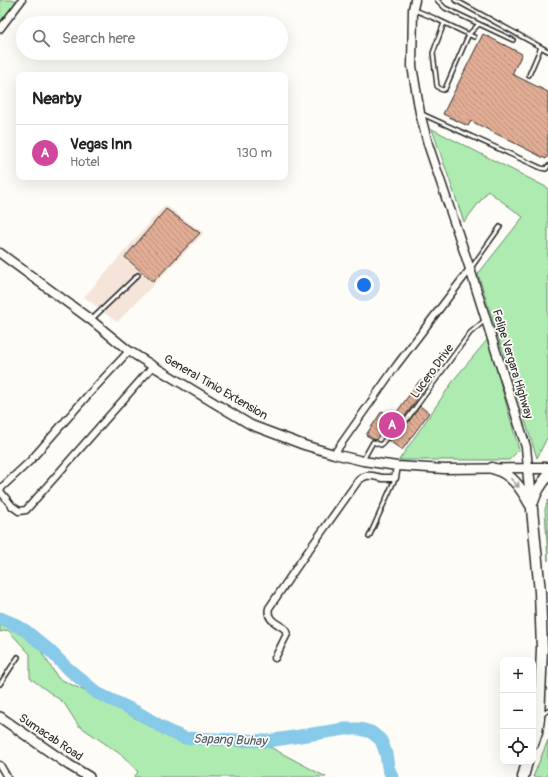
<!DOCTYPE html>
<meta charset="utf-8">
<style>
:root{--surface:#fff;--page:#f6f6f6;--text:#222;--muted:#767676;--line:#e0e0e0;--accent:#d1495b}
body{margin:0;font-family:Pangolin,sans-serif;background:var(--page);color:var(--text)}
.controls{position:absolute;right:12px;bottom:12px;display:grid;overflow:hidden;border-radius:8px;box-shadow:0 4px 16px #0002}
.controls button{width:36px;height:36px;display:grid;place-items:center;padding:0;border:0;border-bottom:1px solid var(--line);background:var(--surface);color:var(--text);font:20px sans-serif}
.you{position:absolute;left:364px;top:285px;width:14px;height:14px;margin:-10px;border:3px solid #fff;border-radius:50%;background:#1a73e8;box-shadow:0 0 0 6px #1a73e833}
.badge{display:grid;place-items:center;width:26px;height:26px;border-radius:50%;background:var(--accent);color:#fff;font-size:13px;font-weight:700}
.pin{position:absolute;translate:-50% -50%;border:2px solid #fff;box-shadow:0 1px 4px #0006}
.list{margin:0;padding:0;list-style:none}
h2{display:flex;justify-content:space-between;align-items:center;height:52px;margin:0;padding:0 16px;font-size:17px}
h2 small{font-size:13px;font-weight:400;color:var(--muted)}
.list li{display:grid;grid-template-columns:26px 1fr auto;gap:12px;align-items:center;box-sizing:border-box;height:56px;padding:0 16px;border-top:1px solid var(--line)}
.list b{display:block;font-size:15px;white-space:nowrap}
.list p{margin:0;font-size:13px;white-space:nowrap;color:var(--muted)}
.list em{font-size:13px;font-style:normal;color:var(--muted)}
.icon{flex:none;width:22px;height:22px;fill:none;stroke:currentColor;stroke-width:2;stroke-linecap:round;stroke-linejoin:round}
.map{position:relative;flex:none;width:548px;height:777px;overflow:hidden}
.search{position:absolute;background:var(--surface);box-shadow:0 4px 16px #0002;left:16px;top:16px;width:272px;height:44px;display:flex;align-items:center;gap:10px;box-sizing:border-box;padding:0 14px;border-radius:22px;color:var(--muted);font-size:15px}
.panel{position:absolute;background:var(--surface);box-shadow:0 4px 16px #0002;left:16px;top:72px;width:272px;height:108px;border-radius:8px}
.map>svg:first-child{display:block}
.built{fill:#f5e4d9}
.grass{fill:#aeebb0;stroke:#6c8b6e}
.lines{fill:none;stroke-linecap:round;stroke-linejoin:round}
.river{stroke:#87c9e8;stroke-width:13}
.building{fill:url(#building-back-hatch);stroke:#2b2b2b}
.service-casing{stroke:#2b2b2b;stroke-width:6}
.minor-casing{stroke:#2b2b2b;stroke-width:9}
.tertiary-casing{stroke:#2b2b2b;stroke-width:11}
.secondary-casing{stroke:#2b2b2b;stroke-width:12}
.primary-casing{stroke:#2b2b2b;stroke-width:13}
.service{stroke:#fdfcf7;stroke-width:3}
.minor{stroke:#fdfcf7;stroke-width:6}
.tertiary{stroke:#fdfcf7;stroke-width:8}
.secondary{stroke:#fdfcf7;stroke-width:9}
.primary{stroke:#fdfcf7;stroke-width:10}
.oneway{stroke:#9e9e9b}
.labels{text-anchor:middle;stroke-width:3.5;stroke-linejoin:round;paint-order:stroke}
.street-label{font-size:12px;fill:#2b2b2b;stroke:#fdfcf7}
.water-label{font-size:13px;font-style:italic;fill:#475a64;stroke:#fdfcf7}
</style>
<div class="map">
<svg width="548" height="777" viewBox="0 0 548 777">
<defs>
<pattern id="building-back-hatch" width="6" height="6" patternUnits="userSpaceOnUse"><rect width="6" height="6" fill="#e1ad94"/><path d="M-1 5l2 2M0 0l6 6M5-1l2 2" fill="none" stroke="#b78d79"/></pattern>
</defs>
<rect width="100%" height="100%" fill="#fdfcf7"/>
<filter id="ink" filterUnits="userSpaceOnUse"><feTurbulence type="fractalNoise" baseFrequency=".025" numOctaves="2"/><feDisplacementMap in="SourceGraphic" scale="8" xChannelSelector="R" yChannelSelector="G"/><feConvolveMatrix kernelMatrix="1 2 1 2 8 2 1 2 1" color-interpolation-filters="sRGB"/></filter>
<g filter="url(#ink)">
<path class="built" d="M165 205 204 233 117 322 84 297Z"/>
<path class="grass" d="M0 0H17L0 22Z
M432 129 548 188V436L537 458 478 274 523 217 488 191 464 222Z
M488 339 519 450 509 460H399L456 377Z
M548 500V561L545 509Z
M0 621 34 640 58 678 97 697 146 724 188 743 237 746 270 747 326 777H134L138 772 123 756 78 725 64 703 30 678V654L8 630 0 632Z
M548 740V777H533Z"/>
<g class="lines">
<path class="river" d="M0 618 12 623 26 631 49 650 66 667 97 693 137 712 170 732 185 738 268 741 345 729H360L371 732 381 740 386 754 388 767 392 777"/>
</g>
<path class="building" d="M483 34 522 54 512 74 548 92V156L546 159 471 121 468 126 443 114Z
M166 209 200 233 153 282 125 257Z
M420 380 427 385 401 422 394 416Z
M420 406 429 413 402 450 388 440 392 435 396 438 401 430 404 428Z
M382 411 391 417 383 429 387 432 383 437 380 434 376 440 373 439 366 435Z"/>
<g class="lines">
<defs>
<path id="service" d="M437 0 445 8 513 40
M455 0 548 51
M415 10 434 18 474 37
M444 23 433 53 437 86 440 89 443 90 445 89 469 34 479 24
M529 75 541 47
M422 114 541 168 546 169 548 166
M471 268 500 227
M92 319 138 275
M363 460 373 442 381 445 390 433 402 426 470 333 484 321
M369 537 395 479
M0 684 18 657
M542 715 548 710"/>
<path id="minor" d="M0 29 22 0
M334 454 396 366 470 269
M0 489 30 461 88 395 129 351
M0 491 12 506 19 511 26 510 153 366
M275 658 287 634 285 629C277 623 266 620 269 608L301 561 358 481C366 473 372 476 382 478 386 478 391 478 395 478L397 466
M0 765 7 777"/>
<path id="tertiary" d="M0 253 91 320 129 351 153 366 251 425 304 445 334 454 363 461 397 466 444 469 528 468 526 447 470 269 428 144 420 113 412 66 413 9 415 0"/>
<path id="secondary" d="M0 717 69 765 89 777"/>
<path id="primary" d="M492 468C511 473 521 488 530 504
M533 502C536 492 541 484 548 476
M533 744 537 732 539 718 542 649 540 592 528 468H548
M523 777 527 762"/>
</defs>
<use href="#service" class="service-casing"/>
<use href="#minor" class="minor-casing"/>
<use href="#tertiary" class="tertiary-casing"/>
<use href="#secondary" class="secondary-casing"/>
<use href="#primary" class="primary-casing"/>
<use href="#service" class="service"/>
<use href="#minor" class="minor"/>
<use href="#tertiary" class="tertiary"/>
<use href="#secondary" class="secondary"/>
<use href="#primary" class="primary"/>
</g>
<defs><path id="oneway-shaft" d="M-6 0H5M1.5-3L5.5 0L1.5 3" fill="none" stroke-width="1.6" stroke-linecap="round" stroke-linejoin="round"/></defs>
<use class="oneway" href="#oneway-shaft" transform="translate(515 483) rotate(46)"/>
</g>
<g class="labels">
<g class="street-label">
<text transform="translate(513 364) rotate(73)" y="4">Felipe Vergara Highway</text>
<text transform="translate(432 371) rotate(-54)" y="4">Lucero Drive</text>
<text transform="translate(216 387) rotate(30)" y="4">General Tinio Extension</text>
<text transform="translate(51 737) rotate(34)" y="4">Sumacab Road</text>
</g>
<g class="water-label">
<text transform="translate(230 739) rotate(2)" y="5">Sapang Buhay</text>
</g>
</g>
</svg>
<div class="controls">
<button>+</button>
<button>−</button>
<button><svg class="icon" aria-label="locate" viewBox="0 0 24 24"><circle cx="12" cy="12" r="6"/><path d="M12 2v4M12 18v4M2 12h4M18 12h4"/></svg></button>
</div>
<div class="you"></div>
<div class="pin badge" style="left:392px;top:425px;background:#d1479c">A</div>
<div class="search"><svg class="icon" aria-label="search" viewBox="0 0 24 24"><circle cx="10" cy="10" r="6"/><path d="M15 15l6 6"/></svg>Search here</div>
<section class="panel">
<h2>Nearby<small></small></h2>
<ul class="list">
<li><span class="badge" style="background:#d1479c">A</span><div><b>Vegas Inn</b><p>Hotel</p></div><em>130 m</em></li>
</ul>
</section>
</div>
